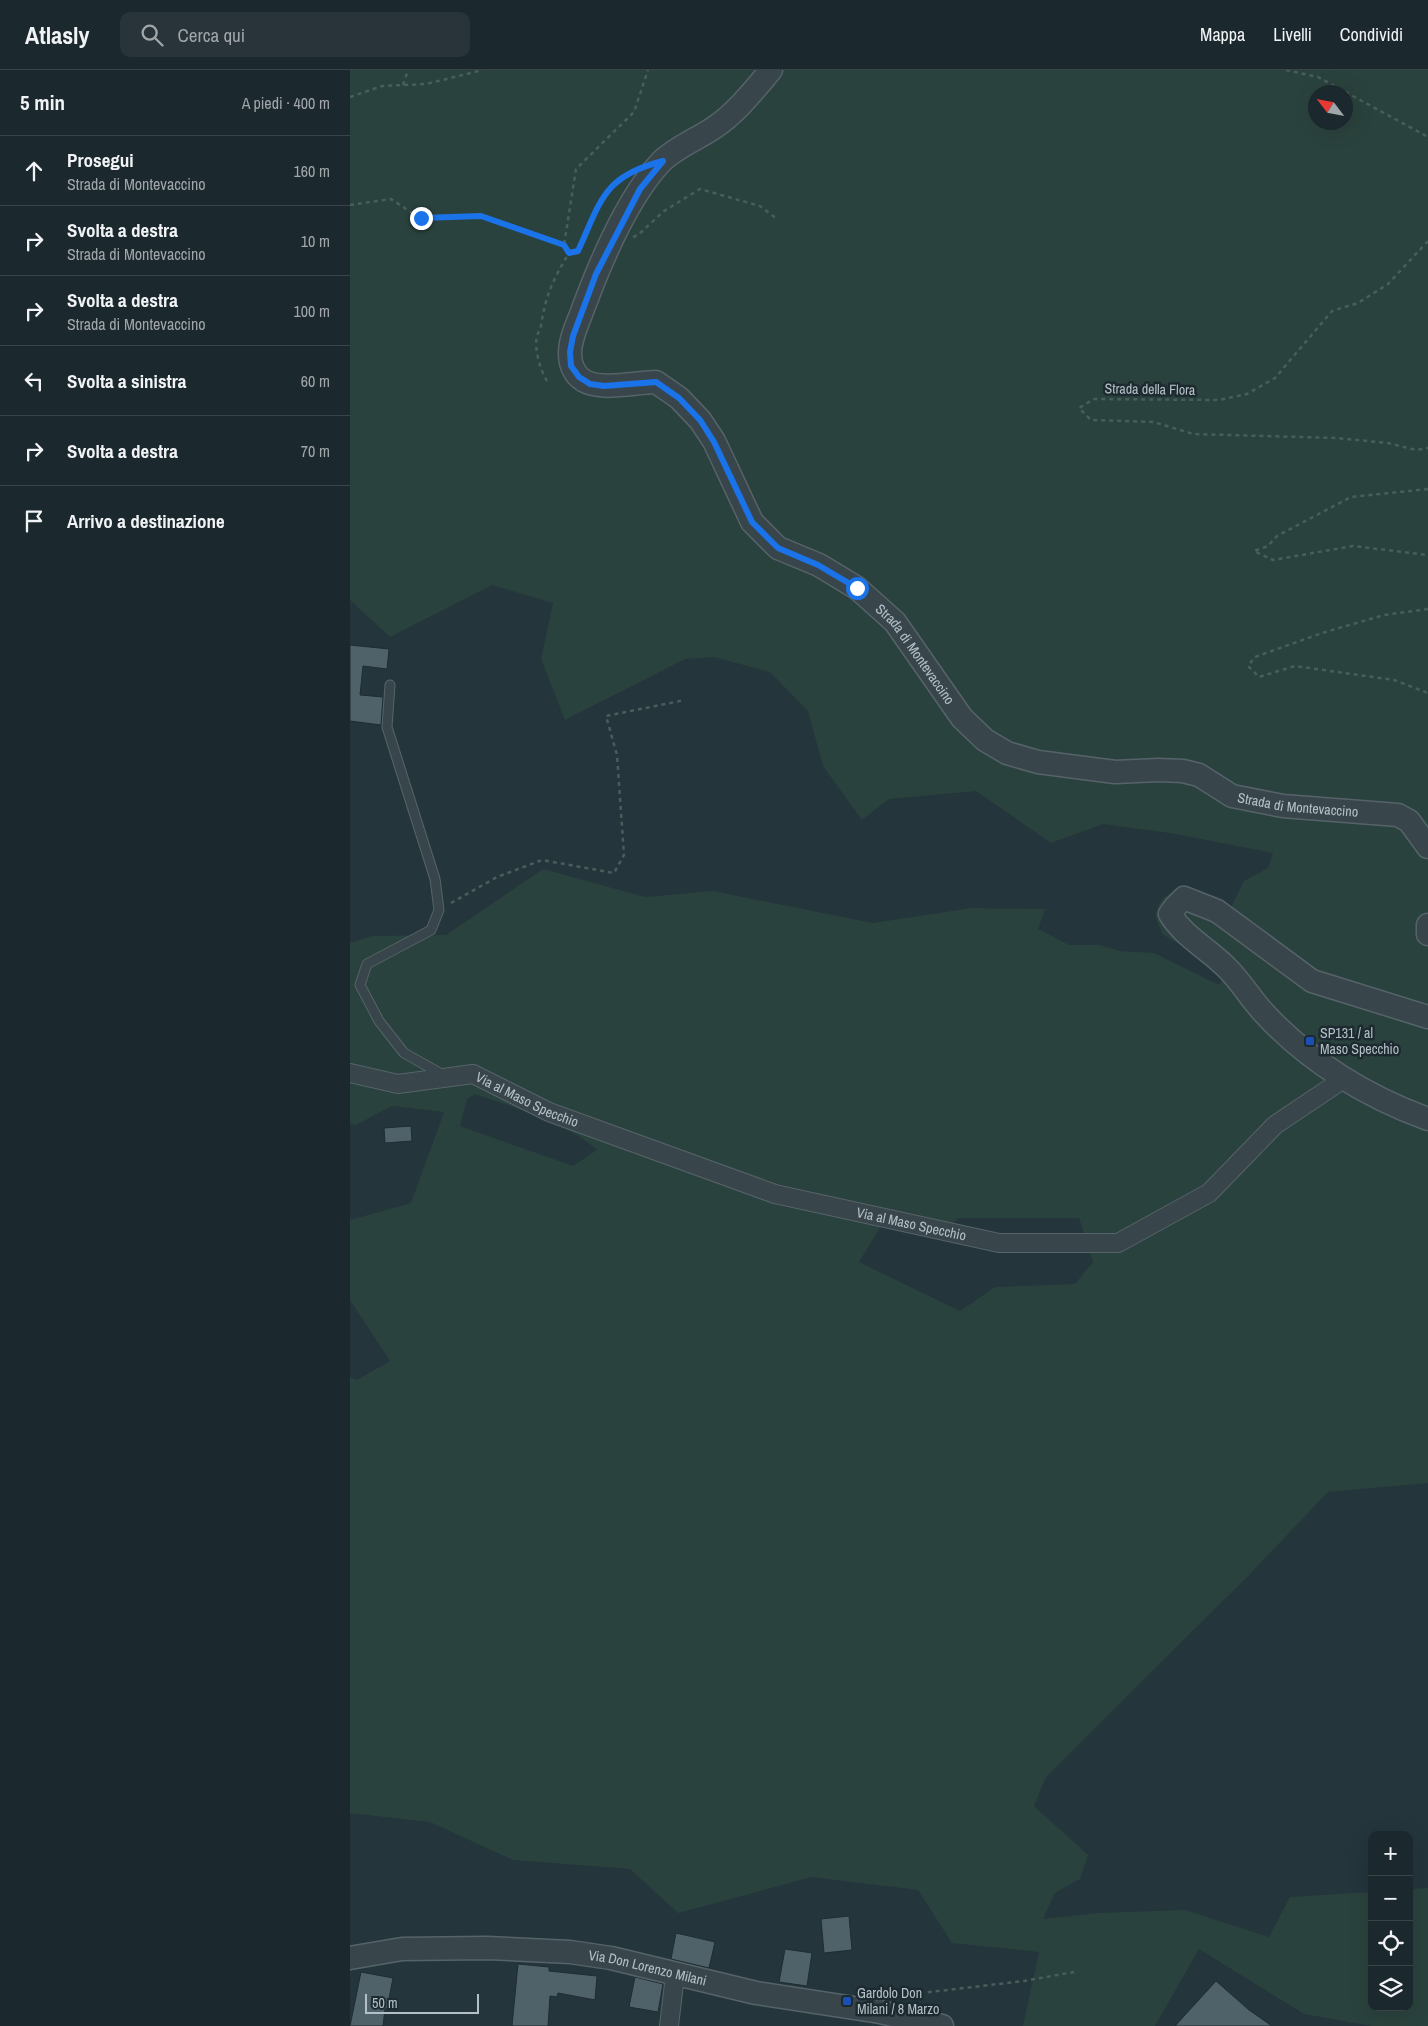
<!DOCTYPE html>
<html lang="it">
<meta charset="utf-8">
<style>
:root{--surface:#1b282d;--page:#283439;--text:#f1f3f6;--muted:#a0a6aa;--line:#394449}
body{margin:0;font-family:"Archivo Narrow",sans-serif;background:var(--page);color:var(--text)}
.controls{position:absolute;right:15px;bottom:15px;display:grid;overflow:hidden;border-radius:10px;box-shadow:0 5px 20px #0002}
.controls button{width:45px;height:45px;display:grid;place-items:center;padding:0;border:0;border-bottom:1px solid var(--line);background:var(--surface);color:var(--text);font:25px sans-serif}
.compass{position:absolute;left:958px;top:15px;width:45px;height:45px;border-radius:50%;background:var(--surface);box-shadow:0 5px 20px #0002;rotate:302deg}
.scale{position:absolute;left:15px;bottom:12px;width:114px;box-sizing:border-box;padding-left:5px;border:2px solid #b4c0c7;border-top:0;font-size:14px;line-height:18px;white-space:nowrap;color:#b4c0c7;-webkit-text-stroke:4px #1d2b31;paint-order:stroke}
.stop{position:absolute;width:15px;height:15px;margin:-11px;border:4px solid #1a73e8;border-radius:50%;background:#fff}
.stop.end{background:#1a73e8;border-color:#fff;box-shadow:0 1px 5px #0008}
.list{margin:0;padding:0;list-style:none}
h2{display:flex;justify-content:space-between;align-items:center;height:65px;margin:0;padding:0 20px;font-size:21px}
h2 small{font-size:16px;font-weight:400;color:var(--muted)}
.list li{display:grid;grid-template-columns:32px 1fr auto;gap:15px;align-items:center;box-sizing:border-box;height:70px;padding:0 20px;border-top:1px solid var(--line)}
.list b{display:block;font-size:19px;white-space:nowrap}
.list p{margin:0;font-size:16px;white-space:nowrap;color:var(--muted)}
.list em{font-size:16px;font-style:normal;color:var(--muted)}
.icon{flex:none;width:28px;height:28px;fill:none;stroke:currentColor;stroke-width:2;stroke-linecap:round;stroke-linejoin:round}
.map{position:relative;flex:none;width:1078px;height:1956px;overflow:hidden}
header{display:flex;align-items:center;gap:30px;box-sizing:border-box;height:70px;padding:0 25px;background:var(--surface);border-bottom:1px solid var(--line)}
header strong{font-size:24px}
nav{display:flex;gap:28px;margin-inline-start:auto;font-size:18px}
.search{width:350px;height:45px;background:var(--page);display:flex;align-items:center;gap:12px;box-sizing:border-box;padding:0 18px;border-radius:10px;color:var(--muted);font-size:19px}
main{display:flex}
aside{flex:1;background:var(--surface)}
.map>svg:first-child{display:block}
.green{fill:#2a423d;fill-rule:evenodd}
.building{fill:#4f6269;stroke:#1f2d33}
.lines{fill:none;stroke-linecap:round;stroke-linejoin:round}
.service-casing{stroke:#56636a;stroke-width:11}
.minor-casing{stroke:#56636a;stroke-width:20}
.tertiary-casing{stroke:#56636a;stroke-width:25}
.path{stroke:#485e5a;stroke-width:2.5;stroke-dasharray:4 4;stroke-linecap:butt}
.service{stroke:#38464c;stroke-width:9}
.minor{stroke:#38464c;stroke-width:18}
.tertiary{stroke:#38464c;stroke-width:22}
.route{stroke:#1a73e8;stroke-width:6}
.transit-dot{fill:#1a4fb4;stroke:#1d2b31;stroke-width:2}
.labels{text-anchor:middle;stroke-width:5;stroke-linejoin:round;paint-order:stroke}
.street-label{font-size:14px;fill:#b4c0c7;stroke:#1d2b31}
.poi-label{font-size:14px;fill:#b4c0c7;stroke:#1d2b31;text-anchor:start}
</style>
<header>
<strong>Atlasly</strong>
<div class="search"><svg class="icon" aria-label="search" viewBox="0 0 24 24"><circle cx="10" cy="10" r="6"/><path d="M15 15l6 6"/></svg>Cerca qui</div>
<nav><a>Mappa</a><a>Livelli</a><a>Condividi</a></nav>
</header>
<main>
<aside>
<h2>5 min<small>A piedi · 400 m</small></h2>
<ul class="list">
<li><svg class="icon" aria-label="ahead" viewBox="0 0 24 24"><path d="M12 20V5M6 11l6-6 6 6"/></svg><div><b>Prosegui</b><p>Strada di Montevaccino</p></div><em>160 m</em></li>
<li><svg class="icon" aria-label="right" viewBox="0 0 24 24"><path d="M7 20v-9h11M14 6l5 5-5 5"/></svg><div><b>Svolta a destra</b><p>Strada di Montevaccino</p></div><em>10 m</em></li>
<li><svg class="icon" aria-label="right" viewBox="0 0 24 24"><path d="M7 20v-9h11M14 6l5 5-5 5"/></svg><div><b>Svolta a destra</b><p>Strada di Montevaccino</p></div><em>100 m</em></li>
<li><svg class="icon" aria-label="left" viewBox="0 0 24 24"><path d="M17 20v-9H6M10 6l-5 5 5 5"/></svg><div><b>Svolta a sinistra</b></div><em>60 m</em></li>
<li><svg class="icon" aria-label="right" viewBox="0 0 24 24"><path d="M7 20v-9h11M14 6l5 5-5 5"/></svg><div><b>Svolta a destra</b></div><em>70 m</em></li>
<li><svg class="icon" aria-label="arrive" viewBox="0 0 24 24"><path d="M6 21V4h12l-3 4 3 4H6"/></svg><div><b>Arrivo a destinazione</b></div></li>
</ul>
</aside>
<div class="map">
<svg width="1078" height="1956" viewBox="0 0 1078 1956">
<rect width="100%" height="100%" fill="#24353c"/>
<path class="green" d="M0 0H1078V1413L978 1422 899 1505 696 1707 684 1736 738 1785 730 1809 705 1823 693 1849 748 1843 835 1840 919 1867 940 1827 1022 1822V1937H1059V1819L1078 1818V1956H1022L954 1944 849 1879 805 1956H673L689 1882 602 1873 568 1820 462 1807 328 1843 280 1799 163 1790 80 1752 0 1743V1307L7 1310 40 1291 0 1230V1150L61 1133 94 1042 42 1036 6 1055 0 1053V873L22 866 96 865 193 799 295 827 363 821 523 853 622 838 695 839 688 859 719 875H749L770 881 804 883 869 915 874 908 839 880 812 864C811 859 806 851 806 846 806 838 811 830 816 826 835 812 863 826 881 837L894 811 918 798 923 783 820 763 753 754 701 773 626 721 539 729 512 750 473 696 458 641 420 602 364 587 335 589 215 650 191 589 203 533 142 515 40 567 0 530ZM966 22H996V52H966ZM125 1024C159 1036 222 1055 247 1080L223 1096 110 1056 117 1029ZM540 1141 602 1154 608 1148H729L743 1192 725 1214 645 1217 610 1241 509 1192Z"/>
<path class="building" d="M0 575 39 579 37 599 13 596 10 625 33 627 31 655 0 651Z
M61 1056 62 1071 35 1073 34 1058Z
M499 1846 502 1880 474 1883 471 1849Z
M326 1863 365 1872 359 1898 321 1889Z
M435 1879 462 1883 457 1916 429 1912Z
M168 1894 199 1897V1901L247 1906 245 1930 208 1923 207 1927 200 1926 198 1956H162Z
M11 1902 43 1908 37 1939H35L33 1956H0Z
M285 1907 313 1914 308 1942 279 1937Z
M866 1911 899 1940 922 1956H825Z"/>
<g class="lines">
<defs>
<path id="service" d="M40 615 37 657 85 809 89 840 81 860 17 894 10 915 29 951 54 983 95 1006"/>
<g id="minor">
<path id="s1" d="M0 1003 48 1014 123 1004 199 1042 425 1124 649 1173H768L859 1123 925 1055 995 1008"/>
<path d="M319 1956 325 1905"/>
</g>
<g id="tertiary">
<path id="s2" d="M421 0C404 20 387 42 365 57 348 69 326 77 311 92 277 128 250 193 233 239 228 253 220 268 220 283 220 292 222 300 229 307 245 323 285 312 306 312L329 328 350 350 364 371 402 452 428 478 469 495 507 518 545 552 612 648 635 670 657 683 688 692 765 702 808 700 833 701 849 705 882 726 933 736 1048 745 1059 751 1078 777"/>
<path d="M1078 855V864"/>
<path d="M1078 947 962 911 867 841 834 828 825 837 820 844C835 868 859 879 878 899 891 912 901 929 914 943 958 991 1017 1027 1078 1049"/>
<path id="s3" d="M0 1888 52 1879 137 1878 220 1882 261 1888 406 1923 530 1942 592 1956"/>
</g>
</defs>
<use href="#service" class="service-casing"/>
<use href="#minor" class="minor-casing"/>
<use href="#tertiary" class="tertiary-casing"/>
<path class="path" d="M936 0 968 7 1078 67
M53 15 58 0
M0 27 32 16 76 14 133 0
M276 104C245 127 243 148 228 181L219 183 214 175 226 99 284 42 298 0
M0 135 41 129 71 149 131 146 214 175
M283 167 288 165 314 141 350 119 410 136 427 149
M1078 171 1038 214 1008 233 982 241 925 308 897 324 869 330 744 329 729 338 741 350 804 352 843 364 986 368 1038 373 1066 380 1078 378
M197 311C190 299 184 279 187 266 188 262 191 259 191 255 196 224 203 210 219 183
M1078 419 1001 427 927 466 918 476 904 481 923 490 1003 476 1078 485
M1078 539 1034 545 972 563 905 587 898 596 909 607 945 596 1044 610 1078 623
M101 833 147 807 192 790 264 803 274 785 267 685 256 646 335 630
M546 1926 674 1911 724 1902"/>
<use href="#service" class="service"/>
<use href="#minor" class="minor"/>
<use href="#tertiary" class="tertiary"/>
</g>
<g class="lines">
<path class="route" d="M71 148 131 146 214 175 219 183 228 181C251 131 253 106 313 91L290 119 246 204 223 266 220 282 221 296 229 307 240 314 254 316 306 312 329 328 350 350 364 372 402 452 428 478 468 495 507 518"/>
</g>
<g class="transit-dot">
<rect x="955" y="966" width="10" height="10" rx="2.5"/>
<rect x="492" y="1926" width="10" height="10" rx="2.5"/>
</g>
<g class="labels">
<g class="street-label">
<text transform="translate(800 319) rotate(1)" y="5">Strada della Flora</text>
<text dy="5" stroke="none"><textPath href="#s2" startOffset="851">Strada di Montevaccino</textPath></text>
<text dy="5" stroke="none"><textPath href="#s2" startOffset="1288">Strada di Montevaccino</textPath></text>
<text dy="5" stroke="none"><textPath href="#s1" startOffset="185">Via al Maso Specchio</textPath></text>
<text dy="5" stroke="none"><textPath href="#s1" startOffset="590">Via al Maso Specchio</textPath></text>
<text dy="5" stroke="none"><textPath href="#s3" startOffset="300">Via Don Lorenzo Milani</textPath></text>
</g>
<g class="poi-label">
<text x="970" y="968">SP131 / al<tspan x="970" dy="16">Maso Specchio</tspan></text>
<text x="507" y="1928">Gardolo Don<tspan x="507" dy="16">Milani / 8 Marzo</tspan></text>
</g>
</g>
</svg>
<div class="controls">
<button>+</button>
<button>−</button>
<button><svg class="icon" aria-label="locate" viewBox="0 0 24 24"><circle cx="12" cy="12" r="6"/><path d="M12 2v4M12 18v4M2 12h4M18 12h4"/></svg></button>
<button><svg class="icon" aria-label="layers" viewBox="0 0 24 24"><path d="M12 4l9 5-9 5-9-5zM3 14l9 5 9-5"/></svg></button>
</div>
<svg class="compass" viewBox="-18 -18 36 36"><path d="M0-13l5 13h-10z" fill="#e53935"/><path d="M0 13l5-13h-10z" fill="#a0a6aa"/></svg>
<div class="scale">50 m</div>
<div class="stop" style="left:507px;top:518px"></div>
<div class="stop end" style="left:71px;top:148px"></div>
</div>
</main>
